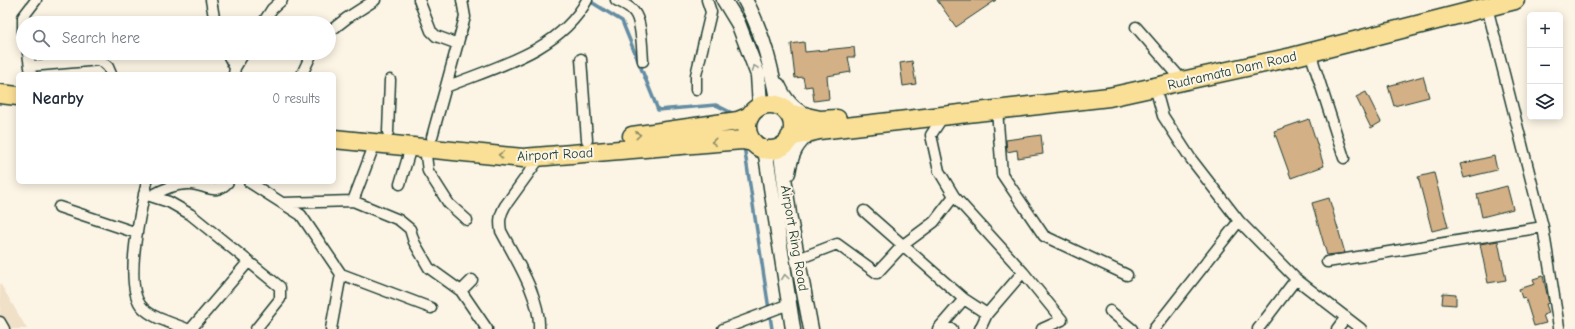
<!DOCTYPE html>
<meta charset="utf-8">
<style>
:root{--surface:#fff;--page:#f2f2f3;--text:#1f2937;--muted:#747a83;--line:#e0e1e3}
body{margin:0;font-family:"Comic Neue",sans-serif;background:var(--page);color:var(--text)}
.controls{position:absolute;right:12px;top:12px;display:grid;overflow:hidden;border-radius:6px;box-shadow:0 2px 10px #0003}
.controls button{width:36px;height:36px;display:grid;place-items:center;padding:0;border:0;border-bottom:1px solid var(--line);background:var(--surface);color:var(--text);font:20px sans-serif}
.list{margin:0;padding:0;list-style:none}
h2{display:flex;justify-content:space-between;align-items:center;height:52px;margin:0;padding:0 16px;font-size:17px}
h2 small{font-size:13px;font-weight:400;color:var(--muted)}
.icon{flex:none;width:22px;height:22px;fill:none;stroke:currentColor;stroke-width:2;stroke-linecap:round;stroke-linejoin:round}
.map{position:relative;flex:none;width:1575px;height:329px;overflow:hidden}
.search{position:absolute;background:var(--surface);box-shadow:0 2px 10px #0003;left:16px;top:16px;width:320px;height:44px;display:flex;align-items:center;gap:10px;box-sizing:border-box;padding:0 14px;border-radius:22px;color:var(--muted);font-size:15px}
.panel{position:absolute;background:var(--surface);box-shadow:0 2px 10px #0003;left:16px;top:72px;width:320px;height:112px;border-radius:6px}
.map>svg:first-child{display:block}
.built{fill:#f0e0c8}
.lines{fill:none;stroke-linecap:round;stroke-linejoin:round}
.stream{stroke:#648ca3;stroke-width:3.5}
.building{fill:#d4b086;stroke:#1f3d34}
.street-casing{stroke:#1f3d34;stroke-width:13}
.secondary-casing{stroke:#1f3d34;stroke-width:17}
.highway-casing{stroke:#1f3d34;stroke-width:21}
.street{stroke:#fcf5e5;stroke-width:10}
.secondary{stroke:#fcf5e5;stroke-width:14}
.highway{stroke:#fadf96;stroke-width:18}
.oneway{stroke:#8e998c}
.oneway2{stroke:#8c8e65}
.labels{text-anchor:middle;stroke-width:4;stroke-linejoin:round;paint-order:stroke}
.street-label{font-size:14px;fill:#1f3d34;stroke:#fcf5e5}
</style>
<div class="map">
<svg width="1575" height="329" viewBox="0 0 1575 329">
<rect width="100%" height="100%" fill="#fcf5e5"/>
<filter id="ink" filterUnits="userSpaceOnUse"><feTurbulence type="fractalNoise" baseFrequency=".025" numOctaves="2"/><feDisplacementMap in="SourceGraphic" scale="8" xChannelSelector="R" yChannelSelector="G"/><feConvolveMatrix kernelMatrix="1 2 1 2 8 2 1 2 1" color-interpolation-filters="sRGB"/></filter>
<g filter="url(#ink)">
<path class="built" d="M0 283 27 329H0Z"/>
<g class="lines">
<path class="stream" d="M588 0 622 21 658 110 716 105 734 114
M744 146 772 329"/>
</g>
<path class="building" d="M937 0H996L956 27Z
M804 42 805 52 854 47 855 57H848L851 72 827 76 829 99 814 101 812 86 805 87 803 77 795 78 791 44Z
M912 61 916 84 903 86 900 63Z
M1423 76 1429 97 1394 106 1388 86Z
M1366 92 1381 122 1371 128 1356 97Z
M1309 119 1324 166 1291 178 1274 131Z
M1041 135 1043 154 1018 158 1017 150 1007 152 1006 140Z
M1494 156 1497 170 1464 178 1460 164Z
M1434 173 1448 227 1432 231 1418 177Z
M1507 186 1513 209 1482 217 1477 194Z
M1329 198 1345 253 1327 255 1312 203Z
M1498 241 1506 280 1488 283 1480 244Z
M1543 276 1549 303 1546 304 1549 313 1543 315 1546 323 1534 326 1525 297 1522 298 1519 289 1535 284 1533 279Z
M1443 293 1456 294V305L1442 304Z"/>
<g class="lines">
<defs>
<path id="street" d="M211 0 215 23
M419 0 431 31 436 36 458 44
M616 0C622 3 630 6 634 12 642 21 642 49 643 61
M1487 7 1543 227 1559 327
M263 23 272 9 282 0
M1136 27 1183 81
M329 32 347 18 375 0
M23 33V17L36 0
M1310 52 1344 158
M28 53 31 74
M227 53 235 68
M581 59 587 140
M30 66 100 60 108 67 111 74
M234 74 235 68 244 53
M302 74 312 53
M446 87C495 67 560 51 587 0
M1155 87 1163 116 1191 159 1239 221 1296 279 1361 329
M696 90V75L711 12 707 0
M997 110 1002 174 1044 236 1127 275
M944 115 931 135 939 171 954 196 1023 272 1062 320 1042 329
M388 132 390 80
M432 137 465 17 462 0
M425 148 428 171 449 204 467 220
M147 182C141 208 122 288 143 308 154 319 173 323 187 329
M249 182 301 215 341 274 331 329
M400 184 411 147
M144 194 169 202 190 214 280 287V299L256 329
M151 196C163 189 176 183 190 184 205 184 215 197 228 182
M353 201 375 143
M284 203 353 201 399 220 410 229 414 242 429 268 461 291
M59 207 137 233
M864 211 964 299 987 314
M798 259 837 244 877 273 903 245 934 222 954 196
M1327 262 1543 227
M341 274 431 308
M472 280 461 291 487 329
M1110 311 1132 329
M0 322 4 329
M939 328 952 329
M191 329 249 261
M539 329C541 298 515 258 501 231 499 221 500 215 505 206L541 156
M723 329 789 304
M938 329 964 299
M980 329 987 314 1023 272
M1154 329 1239 221
M1258 329 1296 279
M1337 329 1346 317"/>
<path id="secondary" d="M724 0 738 23 758 75 760 106
M745 0C763 32 772 69 778 105
M778 85C784 98 794 111 807 115
M782 146 781 155 789 214 811 329
M765 149 793 329
M788 173C791 154 796 143 811 132"/>
<path id="highway" d="M0 94 18 96
M747 127a23 23 0 1 1 46 0a23 23 0 1 1-46 0Z
M788 113 820 120 837 119
M632 136 738 121 750 116
M790 137 819 130 1109 97 1292 57 1515 0
M334 139 523 158 742 140 753 142"/>
</defs>
<use href="#street" class="street-casing"/>
<use href="#secondary" class="secondary-casing"/>
<use href="#highway" class="highway-casing"/>
<use href="#street" class="street"/>
<use href="#secondary" class="secondary"/>
<use href="#highway" class="highway"/>
</g>
<defs><path id="oneway-chevron" d="M-2-3.5L2.5 0L-2 3.5" fill="none" stroke-width="1.6" stroke-linecap="round" stroke-linejoin="round"/></defs>
<g class="oneway">
<use href="#oneway-chevron" transform="translate(755 68) rotate(-111)"/>
<use href="#oneway-chevron" transform="translate(785 277) rotate(-98)"/>
</g>
<g class="oneway2">
<use href="#oneway-chevron" transform="translate(638 135) rotate(-5)"/>
<use href="#oneway-chevron" transform="translate(714 142) rotate(176)"/>
<use href="#oneway-chevron" transform="translate(501 155) rotate(-175)"/>
</g>
</g>
<g class="labels">
<g class="street-label">
<text transform="translate(1232 70) rotate(-13)" y="5">Rudramata Dam Road</text>
<text transform="translate(555 154) rotate(-3)" y="5">Airport Road</text>
<text transform="translate(795 238) rotate(80)" y="5">Airport Ring Road</text>
</g>
</g>
</svg>
<div class="controls">
<button>+</button>
<button>−</button>
<button><svg class="icon" aria-label="layers" viewBox="0 0 24 24"><path d="M12 4l9 5-9 5-9-5zM3 14l9 5 9-5"/></svg></button>
</div>
<div class="search"><svg class="icon" aria-label="search" viewBox="0 0 24 24"><circle cx="10" cy="10" r="6"/><path d="M15 15l6 6"/></svg>Search here</div>
<section class="panel">
<h2>Nearby<small>0 results</small></h2>
<ul class="list">
</ul>
</section>
</div>
